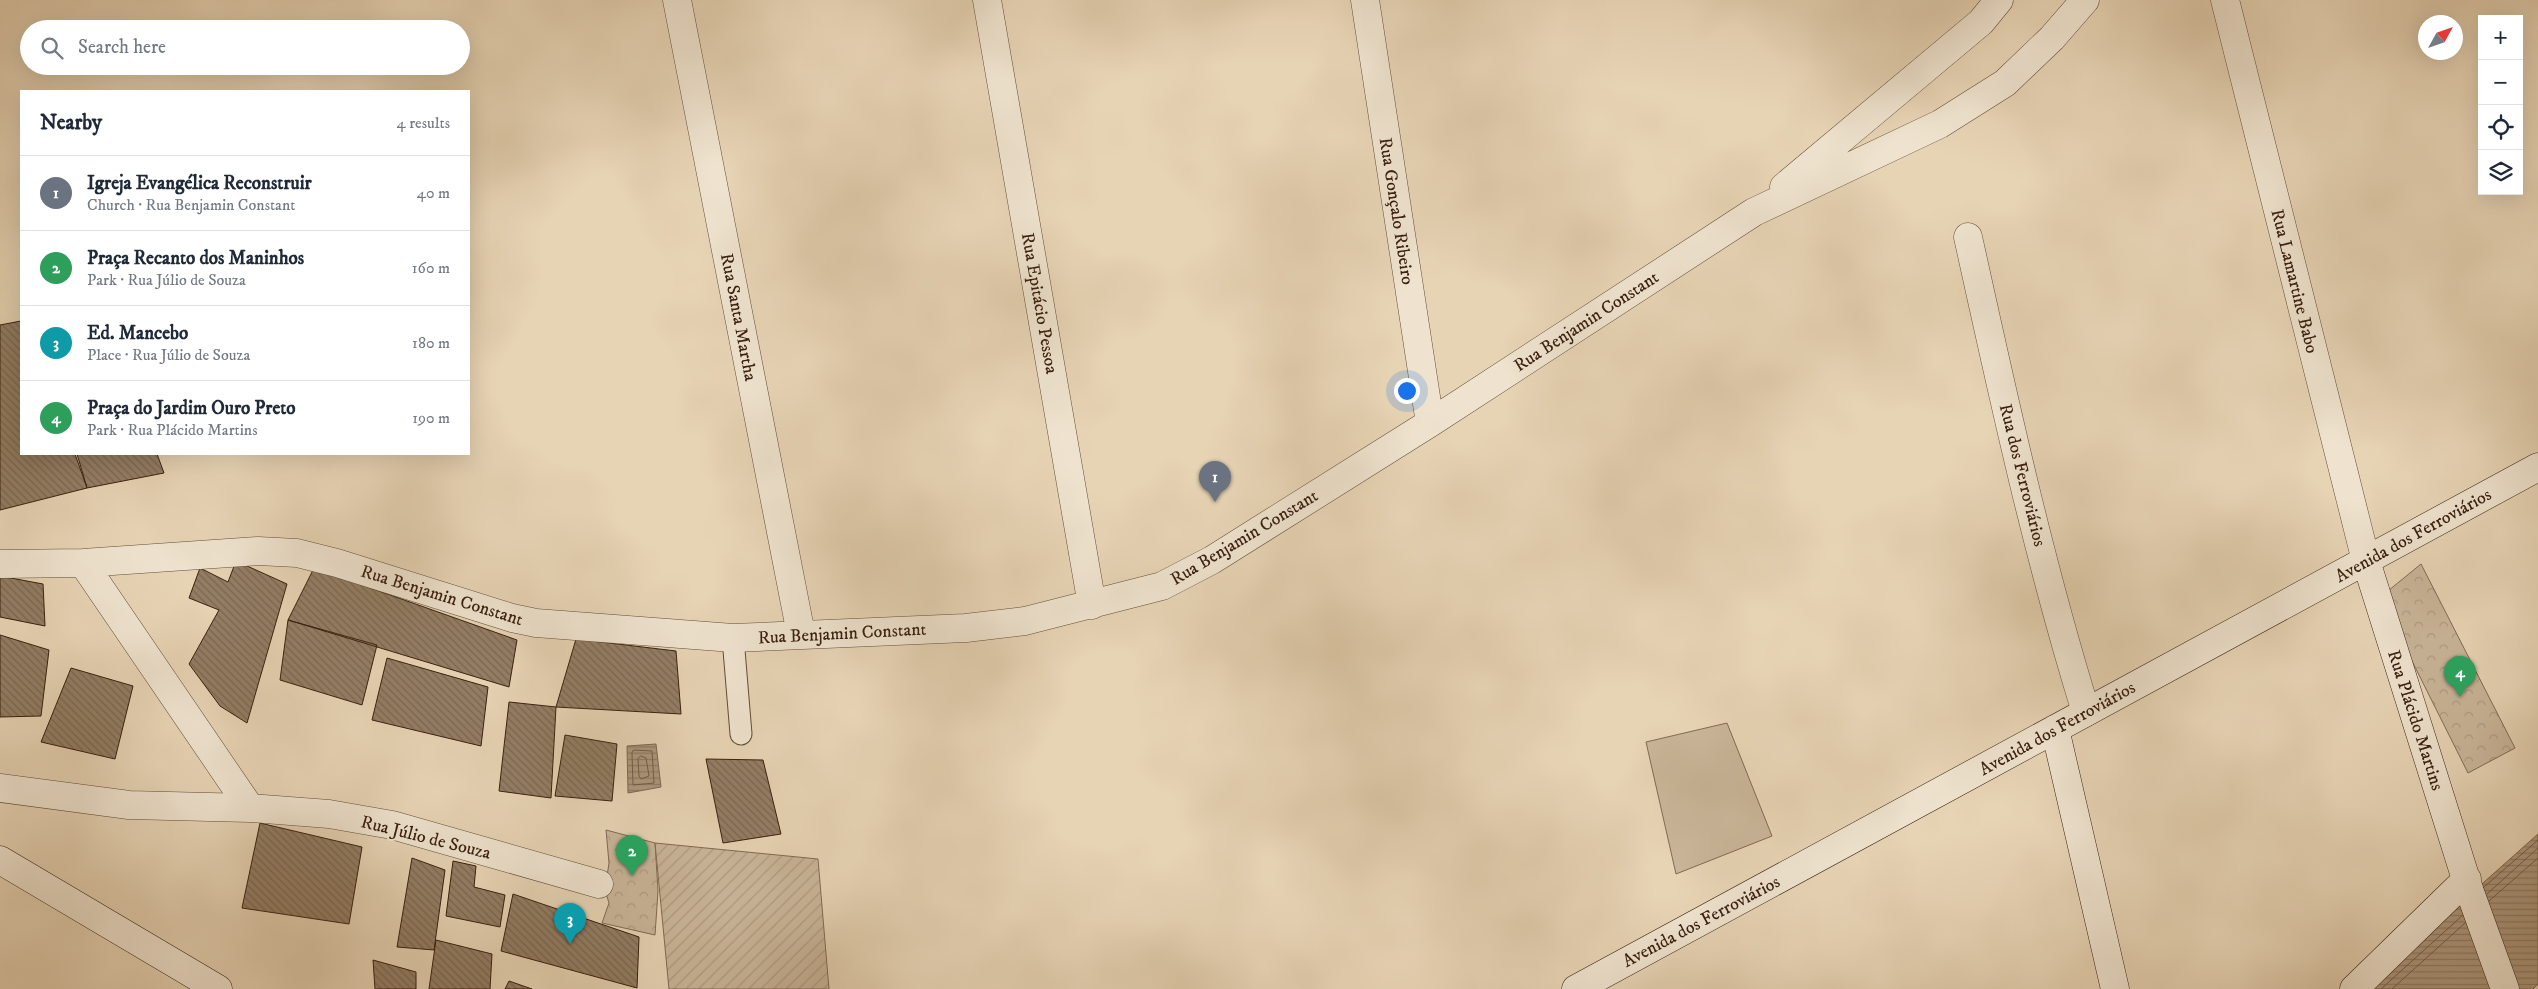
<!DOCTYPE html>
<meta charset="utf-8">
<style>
:root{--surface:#fff;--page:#f2f2f3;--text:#1f2937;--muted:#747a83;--line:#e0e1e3;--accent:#0b8043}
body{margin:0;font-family:"IM FELL DW Pica",serif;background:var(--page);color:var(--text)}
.controls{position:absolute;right:15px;top:15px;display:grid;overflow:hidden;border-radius:0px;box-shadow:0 5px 20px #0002}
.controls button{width:45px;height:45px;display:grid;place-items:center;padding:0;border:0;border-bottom:1px solid var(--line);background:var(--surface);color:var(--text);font:25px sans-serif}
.compass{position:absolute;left:2418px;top:15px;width:45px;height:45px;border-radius:50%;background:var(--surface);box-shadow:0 5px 20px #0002;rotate:50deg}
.you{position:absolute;left:1406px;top:390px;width:18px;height:18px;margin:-12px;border:4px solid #fff;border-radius:50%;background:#1a73e8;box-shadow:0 0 0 8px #1a73e833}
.badge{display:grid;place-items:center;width:32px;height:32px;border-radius:50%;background:var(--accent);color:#fff;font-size:16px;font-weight:700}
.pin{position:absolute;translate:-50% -41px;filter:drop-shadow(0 1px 2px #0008)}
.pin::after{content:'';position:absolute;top:26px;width:18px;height:15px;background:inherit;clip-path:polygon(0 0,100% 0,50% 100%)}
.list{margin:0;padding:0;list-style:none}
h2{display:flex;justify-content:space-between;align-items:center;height:65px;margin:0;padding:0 20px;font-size:21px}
h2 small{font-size:16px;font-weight:400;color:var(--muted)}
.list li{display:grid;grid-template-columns:32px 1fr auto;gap:15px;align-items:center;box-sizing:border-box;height:75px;padding:0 20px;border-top:1px solid var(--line)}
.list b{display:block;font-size:19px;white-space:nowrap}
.list p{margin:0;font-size:16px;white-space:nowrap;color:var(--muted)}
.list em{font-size:16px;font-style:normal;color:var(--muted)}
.icon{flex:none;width:28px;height:28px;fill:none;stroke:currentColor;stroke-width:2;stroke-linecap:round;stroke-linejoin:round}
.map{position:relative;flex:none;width:2538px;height:989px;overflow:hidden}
.search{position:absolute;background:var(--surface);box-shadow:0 5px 20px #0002;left:20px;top:20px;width:450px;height:55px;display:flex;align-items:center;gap:12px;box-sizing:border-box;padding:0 18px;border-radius:28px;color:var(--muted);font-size:19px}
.panel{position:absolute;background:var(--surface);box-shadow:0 5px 20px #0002;left:20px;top:90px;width:450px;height:365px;border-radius:0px}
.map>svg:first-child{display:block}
.forest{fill:url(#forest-crowns);stroke:#816a54}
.garden{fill:url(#garden-furrows);stroke:#816a54}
.pitch{fill:#c9b599;stroke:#816a54}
.water{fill:url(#water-rules);stroke:#7e6751}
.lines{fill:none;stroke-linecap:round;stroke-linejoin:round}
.shore{stroke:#725c46;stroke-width:1}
.building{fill:url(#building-back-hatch);stroke:#39200f}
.lane-casing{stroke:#644d38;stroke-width:23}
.street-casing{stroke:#644d38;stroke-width:29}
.secondary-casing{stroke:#39200f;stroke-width:29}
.lane{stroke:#efe3cf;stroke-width:21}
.street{stroke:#efe3cf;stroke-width:28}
.secondary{stroke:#efe3cf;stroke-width:28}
.labels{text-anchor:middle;stroke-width:4;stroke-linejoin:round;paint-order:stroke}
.street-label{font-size:18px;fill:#39200f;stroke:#efe3cf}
</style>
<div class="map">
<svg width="2538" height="989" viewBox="0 0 2538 989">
<defs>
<pattern id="forest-crowns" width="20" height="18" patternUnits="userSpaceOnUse" patternTransform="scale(1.25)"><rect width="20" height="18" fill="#c9b599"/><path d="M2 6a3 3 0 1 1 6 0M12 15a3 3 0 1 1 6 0" fill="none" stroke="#ad9b83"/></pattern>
<pattern id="garden-furrows" width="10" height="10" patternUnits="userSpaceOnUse" patternTransform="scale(1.25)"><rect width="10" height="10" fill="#c9b599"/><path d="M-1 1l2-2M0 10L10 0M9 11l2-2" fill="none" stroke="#ad9b83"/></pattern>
<pattern id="water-rules" width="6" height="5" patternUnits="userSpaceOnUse" patternTransform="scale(1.25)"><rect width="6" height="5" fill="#ac977d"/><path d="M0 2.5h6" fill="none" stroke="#8d7b65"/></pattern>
<pattern id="building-back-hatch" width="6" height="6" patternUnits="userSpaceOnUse" patternTransform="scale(1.25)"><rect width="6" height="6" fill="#937e65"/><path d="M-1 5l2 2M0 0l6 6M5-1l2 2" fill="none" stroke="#796752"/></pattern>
</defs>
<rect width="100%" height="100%" fill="#e7d4b5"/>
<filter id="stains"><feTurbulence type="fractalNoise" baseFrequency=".004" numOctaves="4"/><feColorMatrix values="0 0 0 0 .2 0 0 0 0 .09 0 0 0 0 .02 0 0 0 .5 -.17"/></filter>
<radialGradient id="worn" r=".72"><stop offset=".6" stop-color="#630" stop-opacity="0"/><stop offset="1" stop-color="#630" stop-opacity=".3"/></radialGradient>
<path class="forest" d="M2421 564 2515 748 2468 773 2405 647 2383 595Z
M606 830 655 843 658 891 655 935 602 923 609 903 605 890 609 863Z"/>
<path class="garden" d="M655 843 818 859 829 989H669Z"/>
<path class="pitch" d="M1727 723 1772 836 1676 874 1646 742Z"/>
<path class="water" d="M656 744 661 787 628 793 627 746Z
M2538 834V984L2533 989H2364Z"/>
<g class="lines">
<path class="shore" d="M634 750 652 751 654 783 633 785 632 753Z
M641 756 646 758 649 776 641 779 639 776 638 759Z
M2484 887 2538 840
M2487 894 2538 848
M2489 901 2538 858
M2381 989 2463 915
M2392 989 2465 923"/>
</g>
<path class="building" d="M21 321V454H75L87 488 0 510V325Z
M77 454H157L164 473 87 488Z
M236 561 287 584 247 723 220 706 189 664 219 610 189 598 200 568 228 582Z
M314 568 517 640 509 687 288 620Z
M0 576 43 584 45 626 0 617Z
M288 620 377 645 362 705 280 680Z
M0 635 49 650 41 716 0 717Z
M576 639 676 651 681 714 556 707Z
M387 658 488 687 481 746 372 720Z
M71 668 133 686 115 759 41 742Z
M509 702 556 707 551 798 499 791Z
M565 735 617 744 612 801 555 796Z
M706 759 763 760 781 834 723 843Z
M260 823 362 847 349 924 242 908Z
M412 858 445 870 434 950 397 947Z
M453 861 476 866 474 887 505 895 500 927 446 916Z
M513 894 639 937 637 988 501 951Z
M436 940 492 954 490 989H429Z
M373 960 416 972V989H375Z
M509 981 532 989H505Z"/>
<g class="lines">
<defs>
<path id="lane" d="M733 638 741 734"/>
<path id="street" d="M677 0 801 634
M987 0 1092 605
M1365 0 1430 423
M2225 0 2366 561
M1784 187 1981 22 1999 0
M1968 237C2003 396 2038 557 2086 712
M83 563 250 808
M0 564 83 563 258 551 297 553 337 563 512 618 536 623 733 638 966 628 1025 621 1162 586 1212 560 1430 423 1754 212 1940 124 2005 83 2052 38 2085 0
M0 788 129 805 250 808 329 814 392 825 599 884"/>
<path id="secondary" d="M2366 561 2470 892 2505 989
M2055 729 2115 989
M0 860 218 989
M1576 989 2538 467
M2354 989 2467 879"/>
</defs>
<use href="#lane" class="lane-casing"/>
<use href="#street" class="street-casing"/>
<use href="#secondary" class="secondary-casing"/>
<use href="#lane" class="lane"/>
<use href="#street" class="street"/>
<use href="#secondary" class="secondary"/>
</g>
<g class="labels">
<g class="street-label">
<text transform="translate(1397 211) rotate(81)" y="6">Rua Gonçalo Ribeiro</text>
<text transform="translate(2295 281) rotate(76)" y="6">Rua Lamartine Babo</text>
<text transform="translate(1040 303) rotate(80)" y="6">Rua Epitácio Pessoa</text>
<text transform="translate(739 317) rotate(79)" y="6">Rua Santa Martha</text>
<text transform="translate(1586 321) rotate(-33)" y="6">Rua Benjamin Constant</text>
<text transform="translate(2023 475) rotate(76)" y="6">Rua dos Ferroviários</text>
<text transform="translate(2413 535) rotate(-29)" y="6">Avenida dos Ferroviários</text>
<text transform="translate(1244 537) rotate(-31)" y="6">Rua Benjamin Constant</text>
<text transform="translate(442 595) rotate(17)" y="6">Rua Benjamin Constant</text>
<text transform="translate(842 633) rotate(-3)" y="6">Rua Benjamin Constant</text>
<text transform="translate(2416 720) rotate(72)" y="6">Rua Plácido Martins</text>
<text transform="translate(2057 728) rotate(-29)" y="6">Avenida dos Ferroviários</text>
<text transform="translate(426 837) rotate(14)" y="6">Rua Júlio de Souza</text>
<text transform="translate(1701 921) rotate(-28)" y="6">Avenida dos Ferroviários</text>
</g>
</g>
<rect width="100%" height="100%" filter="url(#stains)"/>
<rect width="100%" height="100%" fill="url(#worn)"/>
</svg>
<div class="controls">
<button>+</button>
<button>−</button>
<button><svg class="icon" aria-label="locate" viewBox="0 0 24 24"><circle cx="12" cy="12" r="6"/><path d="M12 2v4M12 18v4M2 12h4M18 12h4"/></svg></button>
<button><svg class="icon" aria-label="layers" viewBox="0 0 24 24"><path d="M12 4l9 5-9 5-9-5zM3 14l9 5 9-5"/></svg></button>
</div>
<svg class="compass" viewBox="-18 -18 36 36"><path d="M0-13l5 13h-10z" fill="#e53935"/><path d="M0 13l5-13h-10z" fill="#747a83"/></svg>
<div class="you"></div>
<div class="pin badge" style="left:1215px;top:502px;background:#6b7280">1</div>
<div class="pin badge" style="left:632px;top:876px;background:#2e9e5b">2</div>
<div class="pin badge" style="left:570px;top:944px;background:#0f9aa8">3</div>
<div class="pin badge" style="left:2460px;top:697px;background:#2e9e5b">4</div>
<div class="search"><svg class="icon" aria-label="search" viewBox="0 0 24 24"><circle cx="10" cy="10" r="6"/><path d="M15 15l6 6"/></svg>Search here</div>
<section class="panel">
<h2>Nearby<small>4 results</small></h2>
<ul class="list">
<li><span class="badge" style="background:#6b7280">1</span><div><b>Igreja Evangélica Reconstruir</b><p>Church · Rua Benjamin Constant</p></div><em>40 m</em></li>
<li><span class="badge" style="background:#2e9e5b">2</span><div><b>Praça Recanto dos Maninhos</b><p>Park · Rua Júlio de Souza</p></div><em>160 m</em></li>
<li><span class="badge" style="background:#0f9aa8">3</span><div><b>Ed. Mancebo</b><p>Place · Rua Júlio de Souza</p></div><em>180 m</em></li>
<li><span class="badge" style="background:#2e9e5b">4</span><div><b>Praça do Jardim Ouro Preto</b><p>Park · Rua Plácido Martins</p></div><em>190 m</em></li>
</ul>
</section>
</div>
